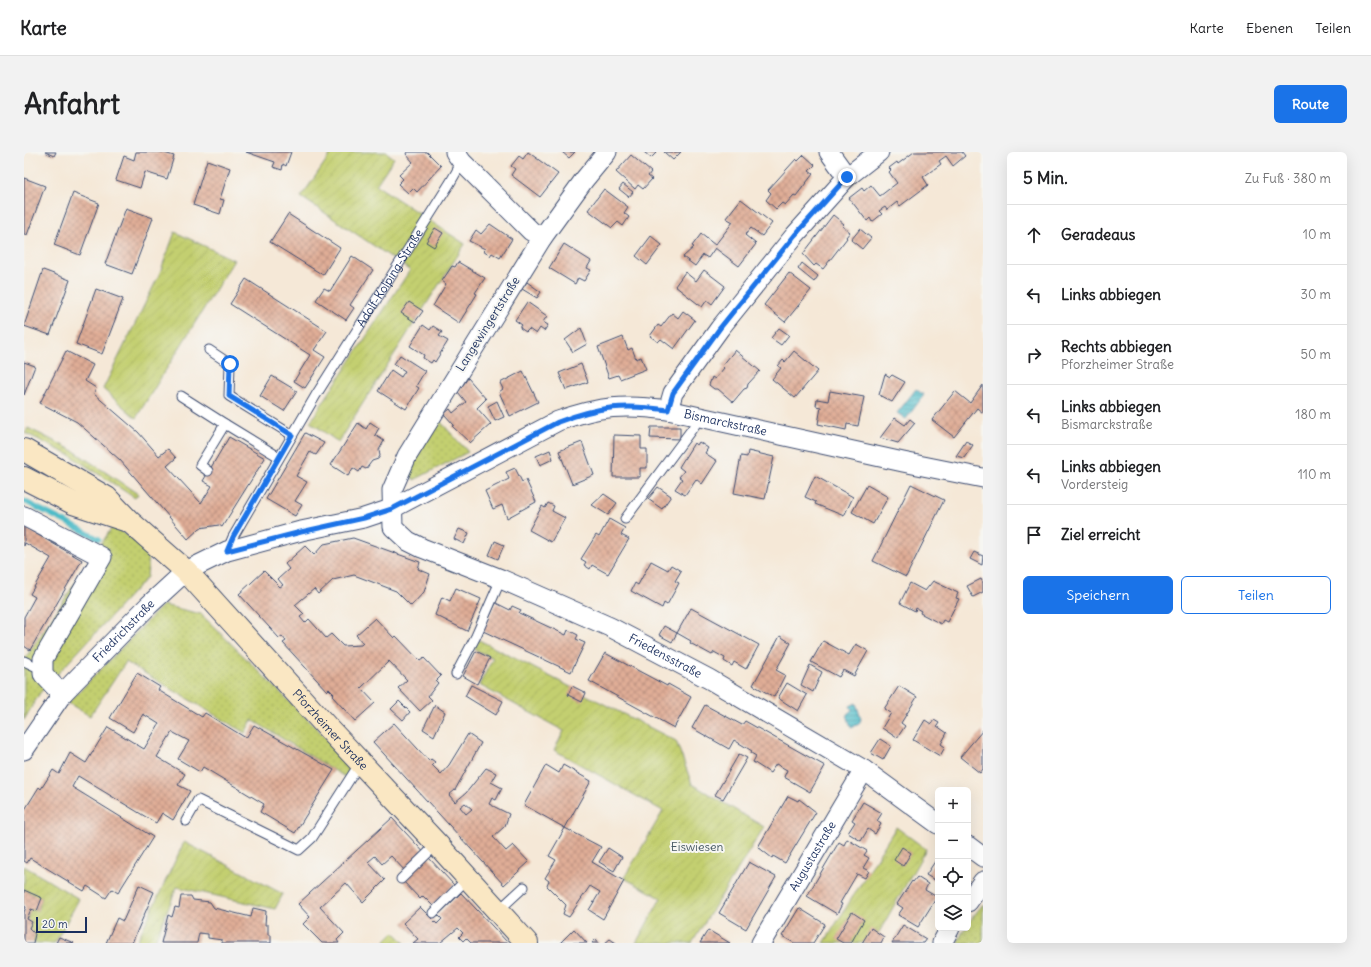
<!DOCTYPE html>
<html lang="de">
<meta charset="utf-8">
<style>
:root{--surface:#fff;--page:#f2f2f2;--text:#202124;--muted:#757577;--line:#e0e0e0;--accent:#1a73e8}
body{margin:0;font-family:Delius,sans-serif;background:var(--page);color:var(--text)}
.controls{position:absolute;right:12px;bottom:12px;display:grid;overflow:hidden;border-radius:6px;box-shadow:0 4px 16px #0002}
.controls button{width:36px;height:36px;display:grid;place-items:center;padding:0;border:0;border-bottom:1px solid var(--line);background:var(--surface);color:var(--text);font:20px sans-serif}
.scale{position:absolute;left:12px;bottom:10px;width:51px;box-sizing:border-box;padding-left:4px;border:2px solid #1b2f5e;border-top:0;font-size:11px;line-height:14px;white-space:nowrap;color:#1b2f5e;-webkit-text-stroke:3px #f6f6f2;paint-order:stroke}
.stop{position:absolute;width:12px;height:12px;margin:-9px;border:3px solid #1a73e8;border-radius:50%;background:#fff}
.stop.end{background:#1a73e8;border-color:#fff;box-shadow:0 1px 4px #0008}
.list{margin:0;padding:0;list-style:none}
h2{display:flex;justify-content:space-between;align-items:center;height:52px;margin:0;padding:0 16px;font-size:17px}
h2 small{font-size:13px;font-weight:400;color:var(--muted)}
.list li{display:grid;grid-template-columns:26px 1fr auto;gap:12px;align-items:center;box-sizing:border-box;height:60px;padding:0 16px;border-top:1px solid var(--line)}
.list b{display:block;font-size:15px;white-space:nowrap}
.list p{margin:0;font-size:13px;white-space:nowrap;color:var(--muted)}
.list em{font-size:13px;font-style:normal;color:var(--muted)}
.actions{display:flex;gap:8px;padding:12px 16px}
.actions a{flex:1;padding:9px 0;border:1px solid var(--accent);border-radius:6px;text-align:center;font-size:14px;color:var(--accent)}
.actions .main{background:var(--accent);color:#fff}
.icon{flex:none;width:22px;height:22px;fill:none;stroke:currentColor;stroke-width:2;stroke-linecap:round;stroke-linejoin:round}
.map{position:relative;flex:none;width:959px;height:791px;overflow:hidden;border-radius:6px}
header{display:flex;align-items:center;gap:24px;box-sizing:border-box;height:56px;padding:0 20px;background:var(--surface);border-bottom:1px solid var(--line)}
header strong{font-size:19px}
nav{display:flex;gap:22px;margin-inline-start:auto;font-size:14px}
.intro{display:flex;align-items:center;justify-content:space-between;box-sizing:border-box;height:96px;padding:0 24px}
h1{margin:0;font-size:28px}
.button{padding:10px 18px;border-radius:6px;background:var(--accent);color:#fff;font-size:14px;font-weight:700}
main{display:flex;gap:24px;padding:0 24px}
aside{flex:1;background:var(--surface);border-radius:6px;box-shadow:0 4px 16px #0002}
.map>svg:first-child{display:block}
.grass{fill:url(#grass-dots);stroke:#6f7f67}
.garden{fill:url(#garden-furrows);stroke:#6f7f67}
.water{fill:url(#water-rules);stroke:#357693}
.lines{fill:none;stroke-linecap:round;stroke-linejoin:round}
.stream{stroke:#4fbcc8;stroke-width:5}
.building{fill:url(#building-cross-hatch);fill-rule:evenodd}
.service-casing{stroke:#3c4b70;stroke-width:11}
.minor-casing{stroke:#3c4b70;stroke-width:21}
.secondary-casing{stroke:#3c4b70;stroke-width:24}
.service{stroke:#fff;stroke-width:9}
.minor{stroke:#fff;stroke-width:19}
.secondary{stroke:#fae7c3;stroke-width:22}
.route{stroke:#1a73e8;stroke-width:5}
.labels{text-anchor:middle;stroke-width:4;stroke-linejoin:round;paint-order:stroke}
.street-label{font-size:12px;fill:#1b2f5e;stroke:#f6f6f2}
.park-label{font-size:12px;fill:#455762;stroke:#f6f6f2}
</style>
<header>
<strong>Karte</strong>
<nav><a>Karte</a><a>Ebenen</a><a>Teilen</a></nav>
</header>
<div class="intro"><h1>Anfahrt</h1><a class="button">Route</a></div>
<main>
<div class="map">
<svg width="959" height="791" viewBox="0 0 959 791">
<defs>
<pattern id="grass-dots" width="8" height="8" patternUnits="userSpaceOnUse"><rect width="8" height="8" fill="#c3cf70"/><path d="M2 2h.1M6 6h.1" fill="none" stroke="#a7b263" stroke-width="1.8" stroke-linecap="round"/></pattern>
<pattern id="garden-furrows" width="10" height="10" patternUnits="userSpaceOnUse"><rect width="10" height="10" fill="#c3cf70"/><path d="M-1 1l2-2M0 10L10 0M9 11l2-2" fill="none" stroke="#a7b263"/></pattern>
<pattern id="water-rules" width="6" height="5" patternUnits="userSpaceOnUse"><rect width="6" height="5" fill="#4fbcc8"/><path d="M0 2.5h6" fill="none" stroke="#4199a6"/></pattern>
<pattern id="building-cross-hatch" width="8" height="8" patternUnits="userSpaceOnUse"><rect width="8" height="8" fill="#e0ad96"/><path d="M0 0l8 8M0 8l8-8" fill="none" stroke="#b58d7e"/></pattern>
</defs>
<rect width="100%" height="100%" fill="#f6f6f2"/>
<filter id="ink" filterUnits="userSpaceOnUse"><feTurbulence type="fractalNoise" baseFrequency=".025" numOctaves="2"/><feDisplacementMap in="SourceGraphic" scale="8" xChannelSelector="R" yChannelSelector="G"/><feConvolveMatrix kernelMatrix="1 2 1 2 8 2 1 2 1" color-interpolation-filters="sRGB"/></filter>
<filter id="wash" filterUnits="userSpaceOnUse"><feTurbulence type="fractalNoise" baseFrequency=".012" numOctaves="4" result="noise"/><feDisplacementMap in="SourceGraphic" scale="16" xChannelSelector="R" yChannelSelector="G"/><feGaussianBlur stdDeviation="0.9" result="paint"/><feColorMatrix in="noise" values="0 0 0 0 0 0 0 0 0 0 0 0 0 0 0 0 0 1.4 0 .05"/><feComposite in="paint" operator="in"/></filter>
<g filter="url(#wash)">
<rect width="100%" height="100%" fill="#f5e8d7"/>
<path class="grass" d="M415 268 444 300 390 328 384 320Z
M4 276 50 299 114 342 111 346 47 304 1 281Z
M89 374 118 393 125 403 123 425 16 541 0 568V508Z
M139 453 177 462 330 613 321 625 228 568 221 581 102 510 66 564 44 551Z
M959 752V791H933L941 776H944V771Z"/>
<path class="garden" d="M308 0H362L370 6 352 33 441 92 314 290 286 270 386 118 277 45Z
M151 80 210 108 112 266 79 237 135 123Z
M455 488 652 589 668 632 740 675 668 791H612L637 746 600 726 639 659 530 598 540 579 455 533 469 506 450 497Z
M872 675 902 697 849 791H800Z
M160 690 259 742 251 757 153 735 130 791H112Z
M0 714 55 747 31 791H9L11 782 5 776 8 770 3 767 7 757 13 759 18 746 0 738Z
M370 780 381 791H359Z"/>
<path class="water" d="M892 237 900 243 882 267 873 261Z
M832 551 837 567 835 572 827 576 823 562 828 558 826 554Z"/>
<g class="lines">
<path class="stream" d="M0 349 75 387"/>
</g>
<g id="blocks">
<path class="building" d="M21 0H32L30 4Z
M112 0H137L150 4 143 27 121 20 116 36 92 28 100 4 110 8Z
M222 0H267L262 14 259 12 258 18 249 15 251 10Z
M383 0H403L417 14 393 40 389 36 384 41 374 32 379 27 375 23 389 10 382 2Z
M504 0 534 22 516 45 487 23 491 17 487 14 495 4 499 7Z
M538 0H551L545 6Z
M620 0H633L627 6Z
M640 0H657L649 8Z
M890 0H938L941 4 929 14 922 4 915 9 917 12 899 25 904 33 876 54 873 50 863 58 861 55 855 59 858 62 848 70 846 66 843 69 825 46 838 36 840 39 847 33 856 44 873 31 865 20 867 18 865 16 873 10 874 12Z
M607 3 627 20 624 24 628 27 619 37 614 33 611 37 592 20Z
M780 3 791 13 785 19 789 22 772 44 770 43 761 53 758 51 752 57 742 48 747 41 744 38 772 7 774 9Z
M183 8 206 16 196 47 200 48 196 62 169 53Z
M0 26 21 34 3 83 0 82Z
M599 32 609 40 605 45 595 37Z
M580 37 604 55 600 61 605 65 599 74 594 70 588 76 564 58Z
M49 41 75 51 56 103 30 93Z
M717 47 748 71 738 84 727 76 721 83 732 92 715 114 691 96 684 106 679 103 671 114 659 105 670 95 668 94 677 82 691 93 709 70 702 66Z
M102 56 129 66 108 122 81 112Z
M264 62 316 96 299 123 246 90Z
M809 63 820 72 818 74 826 80 822 85 823 86 799 117 792 112 790 114 779 102Z
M466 72 488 87 476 106 468 101 466 104 459 99 461 97 445 89 452 78 457 82Z
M411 76 419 81 410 95 402 90Z
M836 77 847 86 838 97 827 88Z
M627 84 638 93 623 113 612 104Z
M540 92 567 109 563 116 567 118 560 129 554 126 551 132 525 116Z
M328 104 349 118 326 153 330 156 322 168 292 148 300 136 306 139Z
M434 110 461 126 451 141 453 142 435 171 409 154 422 132 418 129 428 114 431 115Z
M778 111 794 124 790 130 774 117Z
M19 118 46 128 26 183 0 174Z
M680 118 701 134 688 152 683 148 678 155 651 134 661 120 672 129Z
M765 121 787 138 761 170 740 153Z
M222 127 303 179 290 198 301 205 281 236 270 229 286 203 206 152Z
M503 130 517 140 513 146 498 137Z
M72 137 99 147 78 202 52 192Z
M385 150 399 159 391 170 377 161Z
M503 150 523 164 519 170 524 173 520 179 516 176 512 182 505 177 502 180 496 176 498 173 491 168Z
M659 159 671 168 650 197 637 187 634 190 626 184 634 173 637 175 648 161 654 166Z
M399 173 406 178 409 174 418 180 415 184 424 189 411 210 409 208 407 211 399 206 400 203 386 194Z
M557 176 563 192 549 200 541 188Z
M755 176 765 183 757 193 747 186Z
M599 185 604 198 608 196 612 207 617 205 622 217 596 227 594 223 585 226 574 195Z
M711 198 736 219 724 232 723 236 720 237 709 250 694 237H690L685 233 688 225 691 227 700 216 698 214Z
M42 199 69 213 61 229 72 236 70 242 114 280 135 304 144 297 152 306 143 314 177 351 188 334 179 329 205 285 241 306 198 375 195 373 176 376 164 387 96 308 53 270 16 251Z
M770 199 794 219 771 246 748 227 757 216 754 214 759 208 761 210Z
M376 203 401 219 392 234 395 236 382 257 354 239 367 218 377 225 381 219 370 212Z
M0 210 11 214 0 243Z
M557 212 564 230 542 238 535 221Z
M499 219 514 250 486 264 475 240 479 237 476 231Z
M861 222 866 225 868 223 881 230 868 250 855 243Z
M248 224 273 239 260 259 236 244Z
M444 226 462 247 453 256 467 272 446 291 428 274 430 273 420 262 426 257 429 261 442 250 434 240Z
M959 233V261L953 256 930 285 908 268 931 239 946 251Z
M806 239 840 245 834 274 823 272 822 278 794 272 797 255 792 254 793 247 804 249Z
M473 249 480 265 471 269 464 254Z
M871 266 881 273 886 267 891 271 874 291 856 286Z
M346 270 355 276 351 283 360 289 355 298 356 304 354 307 348 309 342 317 338 315 335 320 329 316 324 324 307 313 334 271 342 277Z
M627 275H656V287L626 286Z
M281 281 300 291 292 303 286 300 272 324 283 330 271 349 278 353 271 364 242 347Z
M590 283 617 284V297H623V316H616V325H589Z
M942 289 949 293 940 306 932 304Z
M558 290 570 323 548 332 535 299Z
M675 290 684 296 681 301 693 309 678 332 672 327 661 343 651 337 658 327 655 325 660 319 655 315 670 291 673 293Z
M526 298 529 307 516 313 512 304Z
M724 299 750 305 741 347 710 341 717 304 723 305Z
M491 316 498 330 502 328 512 350 483 366 478 353 469 357 461 339 485 327 482 320Z
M791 324 829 345 820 364 791 352 792 350 781 345Z
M887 332 920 348 882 425 849 409Z
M843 333 864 345 849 372 828 360Z
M634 335 647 344 638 357 624 347Z
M580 342 593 351 584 363 568 353Z
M524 351 530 354 528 359 541 366 527 390 505 378 518 354 521 356Z
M585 367 601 376 597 383 605 387 584 422 568 413 566 417 560 413 562 410 557 407 572 383 575 385Z
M0 375 58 408 6 498 0 494V465L11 445 6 442 27 406 1 391 0 394Z
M435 377 445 381 440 392 430 387Z
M329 386 396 410 394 417 406 422 400 440 387 454 372 439 330 423 309 428 294 442 290 437 271 453 280 462 276 465 281 471 285 467 302 486 307 482 319 494 337 493 339 491 332 483 351 466 370 486 372 484 396 509 400 506 417 524 412 529 414 531 404 544 408 548 396 559 374 536 383 528 365 509 337 536 351 551 331 569 308 544 310 542 305 537 303 539 259 491 262 489 258 484 255 486 215 442 240 419 256 435 259 433 254 427 265 417 261 412 281 394 290 403 300 392Z
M471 389 480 393 474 407 465 403Z
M950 400 959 404 958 413 946 407Z
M627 409 644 418 647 413 657 419 651 429 655 431 643 453 640 451 638 456 607 439 611 431 614 433Z
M957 427 959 431V440L949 445 943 434Z
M909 429 934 441 932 446 935 447 923 470 919 468 917 472 896 461 897 459 892 456 891 459 876 451 886 431 901 439Z
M432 436 457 447 443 479 411 463 418 445 426 449Z
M472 451 486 458 488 454 497 458 495 461 542 483 544 478 554 483 552 487 561 491 547 520 459 479Z
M667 456 735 493 722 517 710 510 708 514 700 509 701 506 690 500 688 503 666 491 667 489 653 481Z
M640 474 653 481 648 490 635 483Z
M756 484 767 491 752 518 761 523 750 545 729 533Z
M799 489 825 503 832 492 844 499 830 524 819 518 815 525 787 510Z
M452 499 466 506 453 532 439 524Z
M581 501 643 534 644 532 667 545 650 576 565 529Z
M786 513 798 520 789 540 777 533Z
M113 521 136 535 134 538 178 565 181 561 222 586 230 573 310 618 271 681 236 660 240 652 179 615 176 620 154 607 165 589 148 580 133 605 161 622 154 633 166 639 149 668 138 661 132 671 54 624 48 635 129 685 94 741 88 737 82 746 63 734 60 739 6 706 3 711 0 709V659L15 635 17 637 29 618 35 622 46 601 62 611 84 575 120 597 135 572 119 562 109 580 86 566Z
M763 531 783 543 774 559 754 546Z
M447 533 479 549 472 563 441 544Z
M548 534 562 541 558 550 544 543Z
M875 534 893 545 877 571 881 574 873 586 858 576 867 561 860 557Z
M375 549 386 560 379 568 367 557Z
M411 553 421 560 410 584 399 577Z
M681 553 718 573 721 569 801 614 786 640 760 625 763 618 752 612 746 621 729 610 732 604 727 601 728 599 710 588 705 597 668 576Z
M901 568 907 572 910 568 915 571 913 574 923 581 917 592 921 595 916 604 889 588Z
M370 571 405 609 407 607 411 610 408 613 417 622 425 613 444 582 457 591 431 638 425 643 431 650 442 641 462 616 472 621 467 630 478 636 472 648 468 646 465 652 485 662 481 674 469 685 482 699 489 693 505 710 480 733 349 590ZM441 651 448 657 442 662 436 655Z
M959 578V617L956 621 936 605Z
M856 587 867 594 859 608 847 601Z
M715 602 723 606 699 647 691 643Z
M522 613 535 621 539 613 567 629 541 676 577 695 568 710 600 729 579 767 565 758 576 740 566 734 545 765 539 762 542 753 523 734 525 729 521 726 532 708 525 704 541 676 500 653Z
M764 644 774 649 775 647 792 660 761 711 749 704 748 706 734 695Z
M839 650 858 661 853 669 857 672 851 682 844 677 837 689 824 681 831 670 828 668Z
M368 666 430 733 409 754 399 744 396 747 377 727 383 721 367 704 358 712 351 704 344 710 361 728 339 750 322 731 296 755 320 781 313 788 315 791H298L279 772 286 765 274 752Z
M823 687 843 699 840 703 845 706 839 716 845 719 841 726 833 722 816 751 818 752 813 762 783 744 815 690 820 693Z
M878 695 887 701 879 714 870 708Z
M584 696 598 705 590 719 575 710Z
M914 705V730L902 723Z
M725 710 752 725 722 777 695 761Z
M893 725 904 732 901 738 913 745 894 775 874 763 879 756 873 752 888 729 889 730Z
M115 733 130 740 108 791H82L93 766 99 769Z
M0 738 18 746 13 759 7 757 3 767 8 770 5 776 11 782 9 791H0V760L2 755 0 754Z
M437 741 484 791H447L442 786 439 789 435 785 439 781 434 776 416 791H389L394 787 379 771 396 755 413 772 418 767 414 763Z
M157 744H167L169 748 186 750 190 756 227 765 229 756 242 759 241 773H244V783H247V791H198V788L184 786V782L175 781 173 791H137L144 763 148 765 151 755 155 756Z
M775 756 801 772 789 791H770L758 784Z
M828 760 840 768 827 791H819L812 787Z
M879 773 902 787 899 791H868Z
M847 776 860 785 857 791H838Z
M550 777 563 791H536Z
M684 778 706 791H676Z
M35 785 50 791H32Z
M572 787 575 791H568Z
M586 787 592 791H581Z"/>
</g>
</g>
<g filter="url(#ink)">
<use href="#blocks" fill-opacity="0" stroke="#3c4b70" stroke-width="1"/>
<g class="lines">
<defs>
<g id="service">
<path d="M185 198 206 212 205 244 268 283"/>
<path d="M157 244 201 272"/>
<path d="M184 319 176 313 201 272 255 305"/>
<path d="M601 367 671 273 673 265"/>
<path id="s1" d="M203 399 209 385 292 243 426 31 438 10"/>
<path d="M0 509 17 517"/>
<path d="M432 522 452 484 477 427"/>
<path d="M162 669 174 648 275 698 288 686 336 611"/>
<path d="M377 727 413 692"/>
<path d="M474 759 500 735"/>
<path d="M409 761 444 726"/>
</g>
<g id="minor">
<path d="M431 0 438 10 507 79 518 86"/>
<path id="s2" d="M583 0 560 28 518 86 383 304 368 338 369 375 384 389 398 396 477 427 586 475 685 527 840 618 914 672"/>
<path d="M805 0 823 25"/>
<path d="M644 258 649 241 696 176 771 83 823 25 855 0"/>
<path d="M0 364 78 405 19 507V522L31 535 39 541"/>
<path id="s3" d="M0 598 39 541 125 453 162 419 203 399 277 379 340 366 367 357 534 269C575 254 601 252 644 258L879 310 959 326"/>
<path d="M944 694 959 705"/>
<path d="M944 750 959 729"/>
<path id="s4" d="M737 791 840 618"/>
<path d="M918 791 926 776"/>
</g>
<g id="secondary">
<path id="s5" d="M0 298 83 346 105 369 162 419 303 575 413 692 503 791"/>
<path d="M0 326 49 351 104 369"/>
</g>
</defs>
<use href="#service" class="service-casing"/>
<use href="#minor" class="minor-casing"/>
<use href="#secondary" class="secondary-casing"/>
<use href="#service" class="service"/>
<use href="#minor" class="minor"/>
<use href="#secondary" class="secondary"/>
</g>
</g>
<g class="lines" filter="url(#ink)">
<path class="route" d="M206 212 205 244 268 283 209 385 203 399 277 380 340 366 368 357 534 270C575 254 601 252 644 258L649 241 696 176 771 83 823 25"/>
</g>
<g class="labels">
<g class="street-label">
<text dy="4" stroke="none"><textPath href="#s1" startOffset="318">Adolf-Kolping-Straße</textPath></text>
<text transform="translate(464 172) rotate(-58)" y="4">Langewingertstraße</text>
<text dy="4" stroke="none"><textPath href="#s3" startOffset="817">Bismarckstraße</textPath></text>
<text dy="4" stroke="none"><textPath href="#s3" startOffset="156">Friedrichstraße</textPath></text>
<text dy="4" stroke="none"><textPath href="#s2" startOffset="741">Friedensstraße</textPath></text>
<text dy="4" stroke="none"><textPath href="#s5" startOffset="418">Pforzheimer Straße</textPath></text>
<text dy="4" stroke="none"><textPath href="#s4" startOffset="101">Augustastraße</textPath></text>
</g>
<g class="park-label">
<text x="673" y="699">Eiswiesen</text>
</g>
</g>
</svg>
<div class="controls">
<button>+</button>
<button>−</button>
<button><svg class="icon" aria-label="locate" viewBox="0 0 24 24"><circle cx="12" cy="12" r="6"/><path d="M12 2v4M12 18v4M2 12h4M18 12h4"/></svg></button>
<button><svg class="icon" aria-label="layers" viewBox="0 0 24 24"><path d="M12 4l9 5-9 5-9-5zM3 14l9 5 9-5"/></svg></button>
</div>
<div class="scale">20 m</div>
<div class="stop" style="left:206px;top:212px"></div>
<div class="stop end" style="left:823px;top:25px"></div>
</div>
<aside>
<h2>5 Min.<small>Zu Fuß · 380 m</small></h2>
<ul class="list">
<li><svg class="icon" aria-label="ahead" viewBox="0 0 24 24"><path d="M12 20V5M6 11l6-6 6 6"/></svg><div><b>Geradeaus</b></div><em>10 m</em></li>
<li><svg class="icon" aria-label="left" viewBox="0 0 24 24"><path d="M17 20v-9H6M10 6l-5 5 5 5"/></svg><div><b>Links abbiegen</b></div><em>30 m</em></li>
<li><svg class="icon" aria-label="right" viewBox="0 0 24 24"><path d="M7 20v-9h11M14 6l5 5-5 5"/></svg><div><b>Rechts abbiegen</b><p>Pforzheimer Straße</p></div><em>50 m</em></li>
<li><svg class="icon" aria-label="left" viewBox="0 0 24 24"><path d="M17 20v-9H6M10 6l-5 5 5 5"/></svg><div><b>Links abbiegen</b><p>Bismarckstraße</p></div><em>180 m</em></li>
<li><svg class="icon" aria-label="left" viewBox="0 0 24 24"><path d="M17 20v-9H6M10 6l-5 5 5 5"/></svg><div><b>Links abbiegen</b><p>Vordersteig</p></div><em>110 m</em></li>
<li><svg class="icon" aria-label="arrive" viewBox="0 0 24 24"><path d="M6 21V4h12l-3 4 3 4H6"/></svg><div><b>Ziel erreicht</b></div></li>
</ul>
<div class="actions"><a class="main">Speichern</a><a>Teilen</a></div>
</aside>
</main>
